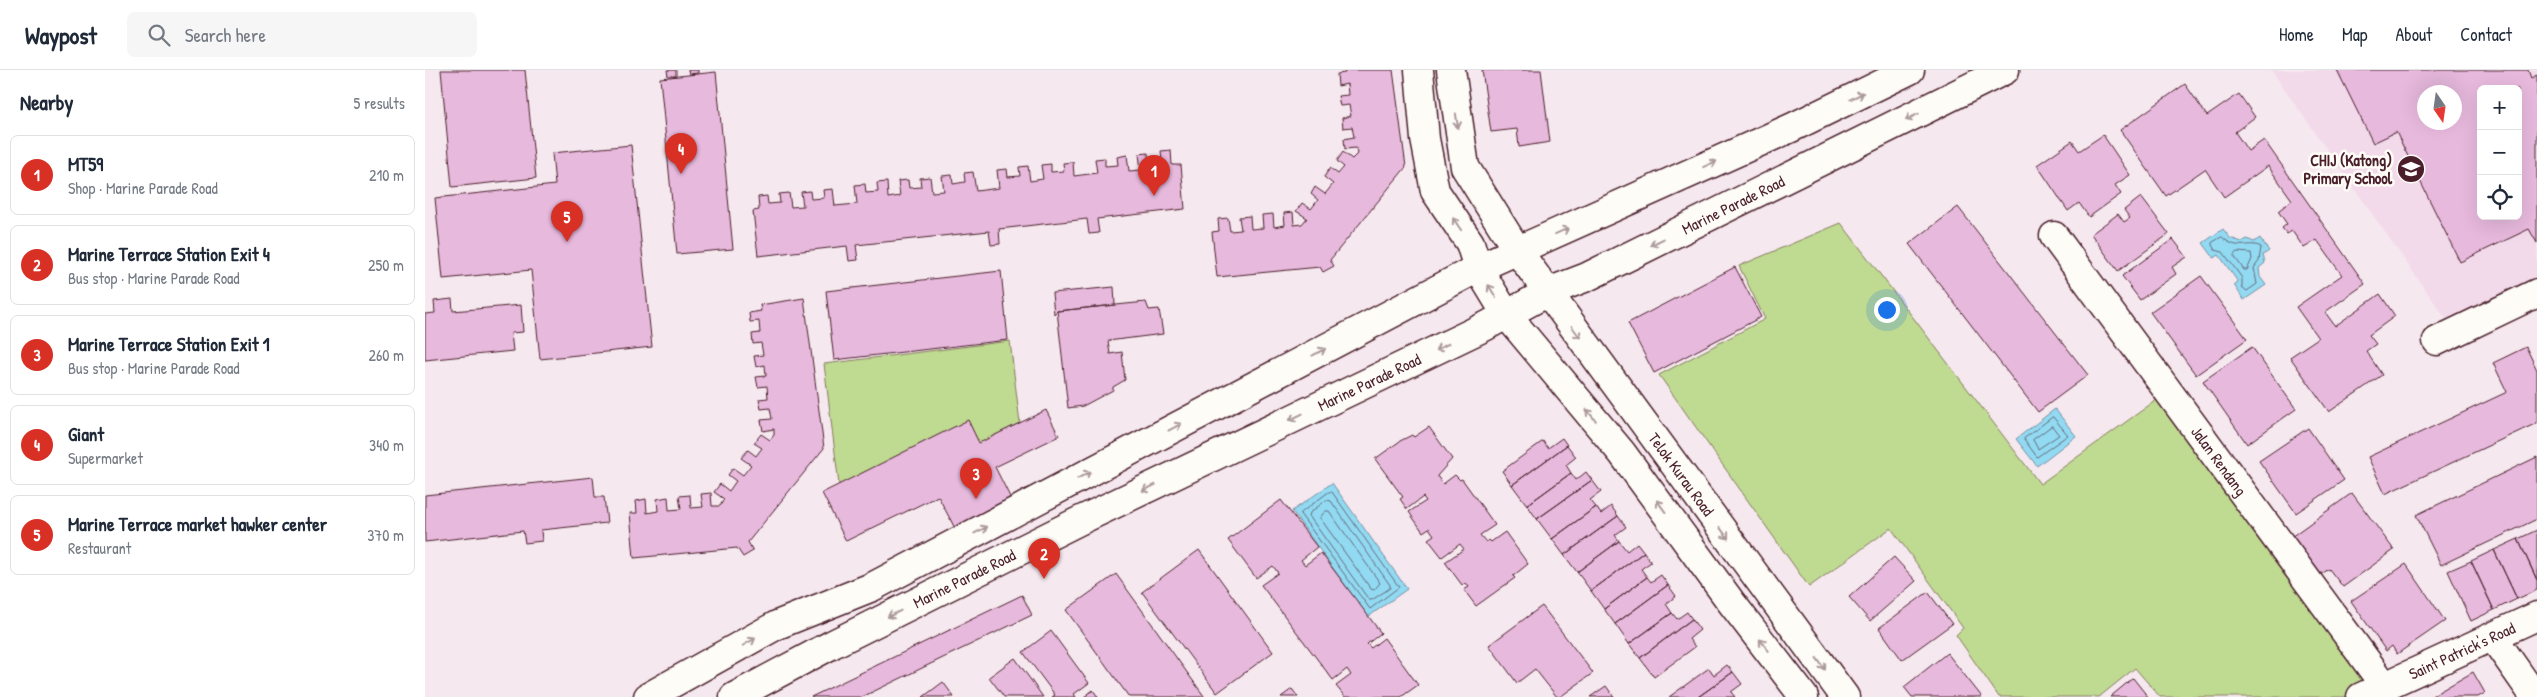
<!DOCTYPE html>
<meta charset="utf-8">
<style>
:root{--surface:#fff;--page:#f6f6f7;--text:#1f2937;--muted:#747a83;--line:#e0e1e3;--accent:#d93025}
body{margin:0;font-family:"Patrick Hand",sans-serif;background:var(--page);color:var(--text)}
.controls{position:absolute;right:15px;top:15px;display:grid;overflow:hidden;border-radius:8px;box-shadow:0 5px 20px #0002}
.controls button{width:45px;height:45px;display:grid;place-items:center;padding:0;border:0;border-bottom:1px solid var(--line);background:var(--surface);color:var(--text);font:25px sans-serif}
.compass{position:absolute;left:1992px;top:15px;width:45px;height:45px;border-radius:50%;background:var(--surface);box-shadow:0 5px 20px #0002;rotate:167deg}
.you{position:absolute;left:1461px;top:239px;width:18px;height:18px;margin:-12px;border:4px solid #fff;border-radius:50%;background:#1a73e8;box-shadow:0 0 0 8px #1a73e833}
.badge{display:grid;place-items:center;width:32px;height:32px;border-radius:50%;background:var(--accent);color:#fff;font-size:16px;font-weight:700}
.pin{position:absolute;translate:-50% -41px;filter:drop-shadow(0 1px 2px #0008)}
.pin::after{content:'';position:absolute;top:26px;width:18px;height:15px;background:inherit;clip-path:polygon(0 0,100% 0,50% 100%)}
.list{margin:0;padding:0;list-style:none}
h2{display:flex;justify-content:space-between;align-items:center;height:65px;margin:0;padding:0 20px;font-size:21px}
h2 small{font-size:16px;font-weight:400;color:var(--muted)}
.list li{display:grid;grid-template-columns:32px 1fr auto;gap:15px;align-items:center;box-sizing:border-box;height:80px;margin:0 10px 10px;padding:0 10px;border:1px solid var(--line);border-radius:8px}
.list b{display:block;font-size:19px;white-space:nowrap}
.list p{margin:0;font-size:16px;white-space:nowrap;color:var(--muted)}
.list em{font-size:16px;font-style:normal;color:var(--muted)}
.icon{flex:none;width:28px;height:28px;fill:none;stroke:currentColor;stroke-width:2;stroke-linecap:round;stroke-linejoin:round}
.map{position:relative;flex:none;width:2112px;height:627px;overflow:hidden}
header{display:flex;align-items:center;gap:30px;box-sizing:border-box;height:70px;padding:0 25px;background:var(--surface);border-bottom:1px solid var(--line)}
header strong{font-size:24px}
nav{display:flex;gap:28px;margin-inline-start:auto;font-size:18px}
.search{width:350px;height:45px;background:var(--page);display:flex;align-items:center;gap:12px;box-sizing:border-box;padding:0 18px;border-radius:8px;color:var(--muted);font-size:19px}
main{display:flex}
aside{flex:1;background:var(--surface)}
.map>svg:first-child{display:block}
.built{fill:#f2daea;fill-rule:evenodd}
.green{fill:#bfda91;stroke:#847c5e}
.water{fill:#91daf2;stroke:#758fa2}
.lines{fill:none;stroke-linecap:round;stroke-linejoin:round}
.shore{stroke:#666a7b;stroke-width:1}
.building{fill:#e7b9dd;stroke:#4a1f2b;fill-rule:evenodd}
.street-casing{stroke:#4a1f2b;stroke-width:31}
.secondary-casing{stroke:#4a1f2b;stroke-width:31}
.primary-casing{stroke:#4a1f2b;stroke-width:31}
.street{stroke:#fdfcf7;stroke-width:28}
.secondary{stroke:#fdfcf7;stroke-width:28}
.primary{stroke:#fdfcf7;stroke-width:28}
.oneway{stroke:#ac999b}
.labels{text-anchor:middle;stroke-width:5;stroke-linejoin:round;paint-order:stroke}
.poi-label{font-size:16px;font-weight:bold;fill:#4a1f2b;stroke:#fdfcf7;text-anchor:end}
.street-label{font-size:16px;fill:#4a1f2b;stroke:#fdfcf7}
</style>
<header>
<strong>Waypost</strong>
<div class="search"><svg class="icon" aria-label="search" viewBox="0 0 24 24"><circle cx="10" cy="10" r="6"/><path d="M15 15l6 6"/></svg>Search here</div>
<nav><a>Home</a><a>Map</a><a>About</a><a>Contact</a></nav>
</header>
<main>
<aside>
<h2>Nearby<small>5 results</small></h2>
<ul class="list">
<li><span class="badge">1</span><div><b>MT59</b><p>Shop · Marine Parade Road</p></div><em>210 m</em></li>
<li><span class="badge">2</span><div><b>Marine Terrace Station Exit 4</b><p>Bus stop · Marine Parade Road</p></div><em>250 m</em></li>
<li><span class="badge">3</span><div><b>Marine Terrace Station Exit 1</b><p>Bus stop · Marine Parade Road</p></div><em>260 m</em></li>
<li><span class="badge">4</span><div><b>Giant</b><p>Supermarket</p></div><em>340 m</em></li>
<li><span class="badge">5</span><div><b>Marine Terrace market hawker center</b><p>Restaurant</p></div><em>370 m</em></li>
</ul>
</aside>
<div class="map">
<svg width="2112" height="627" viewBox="0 0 2112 627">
<rect width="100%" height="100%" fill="#f6e8ef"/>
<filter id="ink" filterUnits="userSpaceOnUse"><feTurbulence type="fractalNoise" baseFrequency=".02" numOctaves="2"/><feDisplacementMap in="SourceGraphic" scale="10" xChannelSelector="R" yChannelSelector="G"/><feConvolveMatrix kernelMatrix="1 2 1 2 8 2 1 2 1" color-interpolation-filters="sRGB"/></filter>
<g filter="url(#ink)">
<path class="built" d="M1846 0H2112V207L2021 249ZM2056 19H2093V146H2056ZM2000 22H2030V52H2000Z"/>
<path class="green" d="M1416 153 1615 414 1741 323 1951 613 1923 627H1735L1710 598 1674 627H1574L1531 565 1538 558 1466 458 1384 517 1234 305 1340 249 1314 196Z
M585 271 595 353 554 373 414 415 399 294Z"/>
<path class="water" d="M1798 159 1805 168 1817 172 1822 169 1829 172 1835 168 1844 181 1838 185 1840 193 1834 198 1835 207 1841 215 1819 230 1809 215 1813 212 1794 185 1789 188 1778 173Z
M1630 339 1651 366 1612 396 1591 369Z
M907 413 982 519 943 547 867 441Z"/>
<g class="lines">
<path class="shore" d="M1797 167C1814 183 1823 170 1836 177L1834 191 1829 198 1832 214 1822 221 1817 217V208L1798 182 1790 180 1787 175V173Z
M1812 182 1826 183 1827 189 1822 200H1819L1809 186Z
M1628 347 1643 365 1612 387 1599 369Z
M1627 356 1634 365 1613 379 1608 370Z
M904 422H907L974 517 945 539 875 444Z
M902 430 906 431 965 515V518L947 530H944L884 446 885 443Z
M901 441H904L955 513 949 520 946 519 895 448Z"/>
</g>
<path class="building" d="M16 0H100L111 108 27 117Z
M242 0H251V6H243Z
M263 0H273V3L264 4Z
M920 0H968L981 97 905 190 909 196 898 202 895 197 792 207 787 162 794 161 793 149 803 148 805 161 816 160 814 147 825 146 826 159 838 158 837 145 848 144 849 157 860 155 859 143 868 142 869 155 877 154 882 148 871 141 877 133 886 139 893 130 886 124 890 117 900 124 908 114 899 107 905 98 913 104 919 97 912 91 918 82 927 89 932 84 931 78 920 79 919 69 929 67 927 57 918 58 917 48 926 46 924 35 915 36 913 26 923 25 922 14 913 16 912 4 920 3Z
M1057 0H1116L1125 72 1094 77 1092 59 1066 62Z
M1912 0H2103L2106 8 2112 5V173L2104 159 2035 192 1971 62 1948 73ZM2056 19H2093V146H2056ZM2000 22H2030V52H2000Z
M291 2 308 179 252 184 235 8Z
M1760 14 1782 46 1814 24 1830 47 1810 62 1823 81 1839 70 1940 214 1900 242 1910 256 1955 224 1970 246 1944 265 1951 274 1941 281 1957 305 1904 342 1865 287 1893 268 1871 237 1917 205 1892 170 1879 178 1867 161 1862 164 1857 158 1862 154 1853 141 1867 130 1843 96 1799 127 1780 99 1741 126 1695 60Z
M1678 65 1705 105 1690 115 1696 124 1664 147 1654 133 1643 141 1612 95 1647 71 1654 81Z
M206 75 227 277 115 289 106 200 18 209 10 128 130 115 127 83Z
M746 80 747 95H756L760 139 672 149 674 163 664 164 662 149 574 159 575 174 566 175 564 161 431 175 433 190 424 191 422 176 333 186 328 141 334 140 333 127 342 126 343 134 355 133 354 124 364 123 366 137 378 136 376 122 385 121 386 129 399 128 398 120 408 119 410 136 432 134 430 115 440 114 441 123 453 122 452 113 462 112 463 128 475 126 473 111 483 110 484 118 496 117 495 108 505 107 507 122 519 121 517 106 527 105 528 114 540 112 539 103 548 102 551 121 574 118 572 100 582 99 583 107 595 106 594 97 603 96 605 111 618 109 616 95 626 94V102L639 101 638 93 648 92 649 106 672 103 670 89 680 88V96L693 95 692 87 702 85 704 101 716 100 714 84 723 83 724 91 737 90 736 81Z
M1716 127 1744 164 1693 201 1666 164 1693 144 1699 152 1705 148 1699 140Z
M1533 137 1663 305 1613 342 1484 174Z
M1748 169 1762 187 1747 197 1751 204 1715 230 1697 206Z
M1310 197 1336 247 1229 303 1203 253Z
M576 201 583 270 409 290 401 221Z
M1776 206 1822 269 1771 305 1725 242Z
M689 217 690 235 632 241 629 244 627 223Z
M379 228 399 378 323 472 328 481 318 487 312 478 209 488 205 443H212L211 431 221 429 222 443 233 441 232 429 243 427 244 440 256 439 254 426 265 425 266 438 278 437 276 424 286 423 287 436H295L299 429 289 422 295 414 304 421 311 411 303 405 308 398 318 405 326 395 316 388 323 380 331 386 337 378 329 373 336 364 345 370 349 365V359L338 361 336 350 347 349 345 338 336 339 334 329 343 328 342 316 333 317 331 307 341 306 340 295 331 297 329 286 338 285 336 273 328 274 327 264 335 263 334 251 325 252 324 243 336 241 335 235Z
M27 229 28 241 96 235 98 262 86 263 88 281 0 290V244L10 243 9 231Z
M721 232 724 240 734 239 738 264 683 271 685 284 697 282 700 310 688 317V320L658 336 643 338 632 241Z
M1827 277 1871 339 1822 374 1778 311Z
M2101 277 2112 300V353L1960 424 1943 387 2082 322 2068 293Z
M621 340 634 366 570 397 589 435 533 464 513 426 421 471 397 423 543 350 554 373Z
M1004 357 1027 389 1012 406 1018 414 1030 405 1035 410 1037 409 1070 455 1055 465 1061 472 1064 470 1066 472 1080 462 1103 494 1088 506 1090 508 1051 536 1039 520 1044 517 1041 513 1037 515 1020 492 1039 479 1035 474 1017 487 1003 469 1009 465 1004 458 998 462 984 442 1001 431 998 427 982 439 975 429 978 427 950 389 975 371 987 365 989 367Z
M1883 358 1919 410 1871 443 1834 391Z
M1137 368 1142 375 1087 415 1077 401 1118 371 1123 378Z
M1142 375 1151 387 1141 395 1146 403 1102 435 1087 415Z
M2112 387V449L2016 495 1991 445Z
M1161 402 1167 410 1112 449 1102 435 1146 403 1151 410Z
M168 407 170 427H179L182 453 116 460 117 471 100 473 98 461 0 472V425Z
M1167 410 1176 422 1165 430 1171 437 1127 469 1112 449Z
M1927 423 1969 480 1918 517 1904 499 1895 505 1866 467Z
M856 430 892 477 876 490 880 495 896 483 956 563 942 574 946 578 959 568 993 615 976 627H920L911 616 926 605 922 599 908 610 836 515 853 503 848 496 831 508 803 470Z
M1186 436 1193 446 1139 485 1127 469 1171 437 1176 444Z
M1193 446 1201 457 1190 465 1194 471 1152 502 1139 485Z
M2112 460V510L2093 469Z
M2093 469 2112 510V520L2092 529 2069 480Z
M1194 471 1202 481 1212 473 1219 482 1166 521 1152 502Z
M774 480 848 582 792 623 717 522Z
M2069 480 2092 529 2069 540 2046 491Z
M1219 482 1226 492 1216 499 1222 507 1179 539 1166 521Z
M1469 487 1491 511 1445 551 1424 527Z
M2046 491 2069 540 2046 551 2023 501Z
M1981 494 2020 551 1972 584 1967 576 1961 581 1926 531Z
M691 504 779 626 778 627H704L641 540Z
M1236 505 1243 515 1190 554 1179 539 1222 507 1226 512Z
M1243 515 1251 526 1241 534 1247 543 1204 574 1190 554Z
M1503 522 1527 554 1477 590 1454 558Z
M597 525 607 545 437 627H386Z
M1117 536 1168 603 1135 627H1132L1110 599 1092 613 1064 575Z
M1262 542 1267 549 1215 588 1204 574 1247 543 1252 549Z
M1267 549 1275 560 1264 569 1270 577 1229 607 1215 588Z
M626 561 664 613 649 624 651 627H627L630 625 598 582Z
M1522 583 1557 627H1487L1479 617Z
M590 588 618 627H579L564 607Z
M1302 595 1308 602 1273 627H1244L1284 598 1289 605Z
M1308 602 1317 614 1306 622 1310 627H1273Z
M2048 602 2060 623 2053 627H2005Z
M1708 608 1723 627H1685Z
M518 612 529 627H498Z
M1181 616 1189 627H1165Z
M867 619 873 627H856Z
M668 620 673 627H659Z"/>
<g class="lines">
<defs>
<g id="street">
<path d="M994 0 1000 69 1010 121 1045 173 1053 198"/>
<path d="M1026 0 1040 97 1092 180"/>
<path id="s1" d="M1629 166 1951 604 1958 617"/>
<path d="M2012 271 2112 223"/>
<path d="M2068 567 2110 627"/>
<path id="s2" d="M1936 627 2112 546"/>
</g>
<g id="secondary">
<path id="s3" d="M1092 180 1420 627"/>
<path d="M1053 198 1081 244 1197 383 1306 532 1379 627"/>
</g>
<g id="primary">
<path d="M223 627 352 555 447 517 1053 198 1366 58 1485 0"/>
<path id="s4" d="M309 627 408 574 654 451 1061 256 1123 222 1162 207 1580 0"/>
</g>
</defs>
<use href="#street" class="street-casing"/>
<use href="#secondary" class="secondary-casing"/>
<use href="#primary" class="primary-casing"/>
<use href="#street" class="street"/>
<use href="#secondary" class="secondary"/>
<use href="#primary" class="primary"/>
</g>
<defs><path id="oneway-shaft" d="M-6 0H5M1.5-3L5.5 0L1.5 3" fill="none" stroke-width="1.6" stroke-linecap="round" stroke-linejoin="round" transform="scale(1.25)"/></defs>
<g class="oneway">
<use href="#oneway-shaft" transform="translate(1432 26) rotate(-26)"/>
<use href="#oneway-shaft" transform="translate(1487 47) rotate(154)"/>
<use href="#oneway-shaft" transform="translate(1032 51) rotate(81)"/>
<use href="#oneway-shaft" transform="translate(1285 94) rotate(-24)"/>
<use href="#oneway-shaft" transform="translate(1032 154) rotate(-124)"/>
<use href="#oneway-shaft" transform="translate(1137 161) rotate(-24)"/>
<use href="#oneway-shaft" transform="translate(1232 172) rotate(154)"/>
<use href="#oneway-shaft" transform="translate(1067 221) rotate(-122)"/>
<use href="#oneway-shaft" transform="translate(1151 262) rotate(53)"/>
<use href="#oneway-shaft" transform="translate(1017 277) rotate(154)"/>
<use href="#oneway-shaft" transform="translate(894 282) rotate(-28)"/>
<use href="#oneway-shaft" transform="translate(1166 345) rotate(-130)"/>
<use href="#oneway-shaft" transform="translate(871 347) rotate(154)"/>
<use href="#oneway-shaft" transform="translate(750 357) rotate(-28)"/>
<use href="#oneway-shaft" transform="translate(659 405) rotate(-28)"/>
<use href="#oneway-shaft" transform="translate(724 418) rotate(154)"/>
<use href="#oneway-shaft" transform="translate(1236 436) rotate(-126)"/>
<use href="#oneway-shaft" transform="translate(556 460) rotate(-27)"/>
<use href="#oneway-shaft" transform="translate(1299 463) rotate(54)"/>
<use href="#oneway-shaft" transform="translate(469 544) rotate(154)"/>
<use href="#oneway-shaft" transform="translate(324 572) rotate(-30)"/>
<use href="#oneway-shaft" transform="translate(1339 575) rotate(-128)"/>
<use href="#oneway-shaft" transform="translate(1396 594) rotate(54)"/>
</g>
</g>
<defs>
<symbol id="school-disc" viewBox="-11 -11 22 22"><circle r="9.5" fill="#4a1f2b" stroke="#fdfcf7"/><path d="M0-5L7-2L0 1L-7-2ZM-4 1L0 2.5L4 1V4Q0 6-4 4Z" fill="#fff"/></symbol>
</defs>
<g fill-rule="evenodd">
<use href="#school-disc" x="1970" y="83" width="32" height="32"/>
</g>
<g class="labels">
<g class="poi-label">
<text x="1967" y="96">CHIJ (Katong)<tspan x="1967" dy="18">Primary School</tspan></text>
</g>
<g class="street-label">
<text dy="6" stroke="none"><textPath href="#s4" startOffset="1114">Marine Parade Road</textPath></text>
<text dy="6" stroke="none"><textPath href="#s4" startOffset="709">Marine Parade Road</textPath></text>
<text dy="6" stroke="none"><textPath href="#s1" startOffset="279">Jalan Rendang</textPath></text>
<text dy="6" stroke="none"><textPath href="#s3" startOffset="278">Telok Kurau Road</textPath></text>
<text dy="6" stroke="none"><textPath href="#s4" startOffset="259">Marine Parade Road</textPath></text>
<text dy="6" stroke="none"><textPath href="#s2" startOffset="111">Saint Patrick's Road</textPath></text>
</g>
</g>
</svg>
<div class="controls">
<button>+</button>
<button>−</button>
<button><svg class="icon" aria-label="locate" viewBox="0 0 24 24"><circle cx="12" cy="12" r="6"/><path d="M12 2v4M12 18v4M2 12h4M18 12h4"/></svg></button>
</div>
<svg class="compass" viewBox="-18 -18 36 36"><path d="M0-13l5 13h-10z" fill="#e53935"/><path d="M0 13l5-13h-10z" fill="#747a83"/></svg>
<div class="you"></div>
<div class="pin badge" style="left:729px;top:126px">1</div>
<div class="pin badge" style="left:619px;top:509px">2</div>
<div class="pin badge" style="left:551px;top:429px">3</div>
<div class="pin badge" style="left:256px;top:104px">4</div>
<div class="pin badge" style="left:142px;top:172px">5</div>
</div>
</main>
